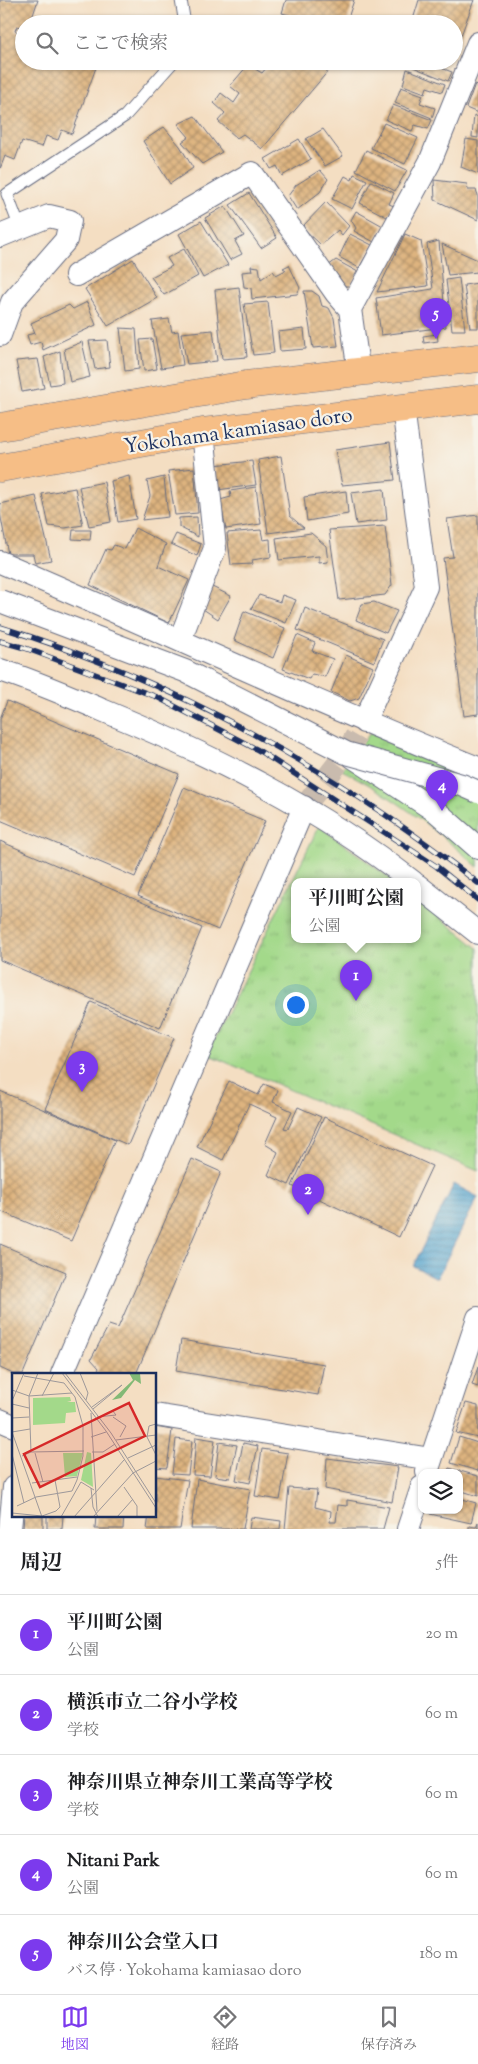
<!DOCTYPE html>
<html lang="ja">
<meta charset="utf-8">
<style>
:root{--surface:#fff;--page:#f6f6f6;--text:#202124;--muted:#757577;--line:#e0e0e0;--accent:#7c3aed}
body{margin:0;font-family:"Sorts Mill Goudy","Noto Serif JP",serif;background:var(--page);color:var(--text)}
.controls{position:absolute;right:15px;bottom:15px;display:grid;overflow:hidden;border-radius:10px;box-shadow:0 1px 4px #0004}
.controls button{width:45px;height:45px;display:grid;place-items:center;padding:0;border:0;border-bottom:1px solid var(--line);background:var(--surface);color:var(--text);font:25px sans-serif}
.you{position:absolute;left:295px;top:1004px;width:18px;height:18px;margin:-12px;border:4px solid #fff;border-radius:50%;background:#1a73e8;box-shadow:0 0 0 8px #1a73e833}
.badge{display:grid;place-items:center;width:32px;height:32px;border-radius:50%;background:var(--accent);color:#fff;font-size:16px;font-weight:700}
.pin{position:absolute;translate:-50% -41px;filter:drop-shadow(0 1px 2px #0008)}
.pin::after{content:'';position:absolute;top:26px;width:18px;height:15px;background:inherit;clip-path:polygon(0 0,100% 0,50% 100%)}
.popup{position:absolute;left:291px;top:878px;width:130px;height:65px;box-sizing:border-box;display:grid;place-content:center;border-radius:10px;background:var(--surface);filter:drop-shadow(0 1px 4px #0005);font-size:16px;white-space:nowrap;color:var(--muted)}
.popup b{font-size:19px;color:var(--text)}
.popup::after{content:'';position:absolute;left:50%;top:100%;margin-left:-10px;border:10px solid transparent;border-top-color:var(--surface)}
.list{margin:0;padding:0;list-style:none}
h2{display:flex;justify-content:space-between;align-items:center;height:65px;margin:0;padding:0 20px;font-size:21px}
h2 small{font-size:16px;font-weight:400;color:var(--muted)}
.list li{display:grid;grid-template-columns:32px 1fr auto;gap:15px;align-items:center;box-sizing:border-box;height:80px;padding:0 20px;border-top:1px solid var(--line)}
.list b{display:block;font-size:19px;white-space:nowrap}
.list p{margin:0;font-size:16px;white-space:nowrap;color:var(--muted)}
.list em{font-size:16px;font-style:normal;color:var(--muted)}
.icon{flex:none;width:28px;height:28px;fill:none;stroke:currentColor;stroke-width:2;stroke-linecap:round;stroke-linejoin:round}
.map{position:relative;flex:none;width:478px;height:1529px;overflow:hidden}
.search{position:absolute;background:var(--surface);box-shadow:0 1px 4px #0004;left:15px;right:15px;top:15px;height:55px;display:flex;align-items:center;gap:12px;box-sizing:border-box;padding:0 18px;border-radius:28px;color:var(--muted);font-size:19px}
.sheet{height:465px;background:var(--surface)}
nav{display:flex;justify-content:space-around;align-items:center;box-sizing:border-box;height:70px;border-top:1px solid var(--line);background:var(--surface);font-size:14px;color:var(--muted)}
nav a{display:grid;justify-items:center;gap:2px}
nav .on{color:var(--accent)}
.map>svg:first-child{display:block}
.park{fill:url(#park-tufts);stroke:#5f8474}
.water{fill:url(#water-rules);stroke:#386a96}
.building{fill:url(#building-cross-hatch)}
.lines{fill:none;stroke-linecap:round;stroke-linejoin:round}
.street-tunnel{stroke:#c9bbae;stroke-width:22;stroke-dasharray:22 11;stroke-linecap:butt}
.lane-casing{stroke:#676c81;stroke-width:13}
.street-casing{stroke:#676c81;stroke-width:24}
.primary-casing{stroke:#676c81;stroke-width:29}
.lane{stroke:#fff;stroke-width:11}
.street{stroke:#fff;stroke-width:22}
.primary{stroke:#f6be86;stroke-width:28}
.rail-casing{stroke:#1b2f5e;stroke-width:5.5}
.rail{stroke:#f7f3e8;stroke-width:4;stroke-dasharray:11;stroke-linecap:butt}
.street-bridge-casing{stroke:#676c81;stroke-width:24;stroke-linecap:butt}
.street-bridge{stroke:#fff;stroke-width:22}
.labels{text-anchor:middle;stroke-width:4.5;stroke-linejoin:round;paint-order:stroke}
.street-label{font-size:21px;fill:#1b2f5e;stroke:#f7f3e8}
.inset-road{fill:none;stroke:#9d989a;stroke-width:1}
.view{fill:#d62828;fill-opacity:0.15;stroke:#d62828;stroke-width:2.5}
.inset-edge{fill:none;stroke:#1b2f5e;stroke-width:2.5}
</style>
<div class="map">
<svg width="478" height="1529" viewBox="0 0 478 1529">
<defs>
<pattern id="park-tufts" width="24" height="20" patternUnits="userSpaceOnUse" patternTransform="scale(1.25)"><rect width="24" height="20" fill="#a3d98a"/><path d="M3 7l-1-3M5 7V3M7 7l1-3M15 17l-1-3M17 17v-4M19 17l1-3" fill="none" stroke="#8cbb7a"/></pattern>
<pattern id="water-rules" width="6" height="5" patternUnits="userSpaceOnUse" patternTransform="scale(1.25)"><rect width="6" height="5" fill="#55a4cf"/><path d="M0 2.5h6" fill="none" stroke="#4686ab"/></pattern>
<pattern id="building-cross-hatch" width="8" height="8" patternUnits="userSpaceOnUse" patternTransform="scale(1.25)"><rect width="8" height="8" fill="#deb47f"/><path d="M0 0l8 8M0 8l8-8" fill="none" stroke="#b3936b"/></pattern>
</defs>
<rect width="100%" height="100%" fill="#f7f3e8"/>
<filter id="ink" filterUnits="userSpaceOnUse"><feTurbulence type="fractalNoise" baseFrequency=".02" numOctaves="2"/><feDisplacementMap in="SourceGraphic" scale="10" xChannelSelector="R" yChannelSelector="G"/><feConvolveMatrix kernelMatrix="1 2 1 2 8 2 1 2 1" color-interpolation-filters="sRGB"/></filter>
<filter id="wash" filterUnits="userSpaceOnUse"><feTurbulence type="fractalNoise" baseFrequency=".0096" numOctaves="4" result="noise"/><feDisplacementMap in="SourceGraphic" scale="20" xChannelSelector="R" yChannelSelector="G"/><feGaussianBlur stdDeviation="1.12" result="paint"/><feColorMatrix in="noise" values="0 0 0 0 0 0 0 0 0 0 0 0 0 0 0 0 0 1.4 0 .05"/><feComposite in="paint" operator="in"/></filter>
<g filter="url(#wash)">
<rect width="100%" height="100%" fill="#f4dec2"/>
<path class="park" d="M371 732 478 776V867C438 831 390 794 342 770Z
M319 826 395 882H295V940H417V899L478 948V1171L207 1054Z"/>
<path class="water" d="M454 1184 478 1197 437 1278 413 1266Z"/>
<g id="blocks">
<path class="building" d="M0 0H38L30 24H24V28L17 26 15 31 24 35V61L98 62 72 134 62 130 58 140 46 136 42 147 22 141 15 160 5 156 0 169Z
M286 0H354L346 24H321L282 13Z
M419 0H474L459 41 454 39V24L412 23Z
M272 61H333L335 63 262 149 243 134 237 138 218 121 225 113 214 103 221 93 234 103 240 94 230 86 248 65 262 73Z
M409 61H437L436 66 452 72 448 81 408 65Z
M407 69 445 84 442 92 427 87 425 93 403 85Z
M475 84 478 85V113L466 108Z
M401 87 423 95 420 103 435 108 432 118 395 103Z
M393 105 432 120 428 129 415 125 412 131 386 120Z
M474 115 478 117V138L472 137Z
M195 116 222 152 202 164 182 142 189 137 178 124Z
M384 123 418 138 405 164 371 148Z
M164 127 180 146 193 168 170 184 143 141Z
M323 129 343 156 325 166 306 139Z
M299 139 311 159 282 176 277 166 271 169 265 159Z
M466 139 478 141V174L461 167Z
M366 150 407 170 395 191 356 170Z
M320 170 328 179 320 192 297 210 288 196 296 185Z
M354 174 367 180 352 209 332 199 345 176 352 180Z
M434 180 467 184 468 190H476L478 195V220L435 200Z
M371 181 394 193 389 204 394 206 387 217 360 203Z
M249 193 277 238 261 248 230 205Z
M326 202 349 226 342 235 338 230 321 245 302 227Z
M225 206 244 236 235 241 242 254 230 260 205 218Z
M356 211 383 226 374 242 354 231 356 228 351 220Z
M201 221 228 265 203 278 179 234Z
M350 234 372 245 359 268 339 257Z
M405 234 421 241 428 286 377 292Z
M439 241 446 327 381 335 376 298 433 289 427 244Z
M442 244 478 260V272L448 275Z
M184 249 198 276 164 295 151 277 172 266 167 258Z
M133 259 157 298 108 326 85 289Z
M336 260 358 272 351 286H341L328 266Z
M289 265 300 288 297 294 252 299 251 288 244 287 242 272 252 271 251 266 259 267 261 279 273 271 276 275 286 270 283 268Z
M459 278 465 330H452L446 280Z
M478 283V328H470L464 285Z
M239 287 247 357 222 359 215 290Z
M304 291H312L319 296 322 306 329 308 334 318 338 346 313 348Z
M87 302 96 325 43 350 41 342 30 345 27 335 35 333 31 323 69 305 73 309Z
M268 302 274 353 253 355 244 304Z
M169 319 172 332 178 331 183 365 161 368 152 321Z
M120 328 136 329 139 369 125 371Z
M304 329 306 349 280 351 278 332Z
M213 330 217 361 187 364 181 333Z
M437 334 438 341 424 343 423 336Z
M152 339 157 369 144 371 140 340Z
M107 340 110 367 95 369 89 341Z
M82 342 90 377 70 382 64 349Z
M60 351 63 383 50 385 44 357Z
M38 359 44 388 22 392 16 361Z
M390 442 395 480 342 485 335 450Z
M281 456 290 516 304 528 268 533 258 460Z
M252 461 256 485 217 490 214 465Z
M194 468 198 513 175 515 168 471Z
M129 476 136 519 118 522 111 481Z
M164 477 168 517 142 520 150 496 147 481Z
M104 482 111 522 89 526 79 487Z
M256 487 261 524 226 529 220 500 231 497 230 491Z
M75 488 83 525 65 528 49 526 42 494Z
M384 489 387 520 356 524 351 493Z
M346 491 348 514 307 521 304 497Z
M36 496 51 560 35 563 33 554H8L0 513V504Z
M478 515V714L464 716 443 558 453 557 447 519Z
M197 517 198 537 179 527V518Z
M385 526 392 585 385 595 339 600 329 530Z
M135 528 166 544 158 566 189 580 169 623 90 585 106 549 111 550 114 545 125 549Z
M73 530H91L90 540 72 539Z
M261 530 263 540 270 539 271 557 252 560 253 564 231 565 227 533Z
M311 533 326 546 328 562 319 563V556L279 560 276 538Z
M176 534 201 544 197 556 171 544Z
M212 587 231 596 218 619 200 607Z
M259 595 280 602 282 595 296 600 286 623 251 609Z
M374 602 397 611 386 633 356 620 362 604Z
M305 608 383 639 374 662 297 630Z
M244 611 285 628 273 658 234 640Z
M297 635 315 643 312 651 333 659 325 677 312 674 309 679 283 669Z
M346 655 373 667 359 698 350 701 331 692Z
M7 701 179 774 135 877 0 820V719Z
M184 787 265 821 218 930 138 896Z
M0 841 202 928 160 1028 0 960Z
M91 1002 174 1038 128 1145 45 1109Z
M229 1081 258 1095 264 1084 278 1090 273 1102 292 1111 284 1128 288 1129 298 1107 321 1117 289 1185 268 1175 278 1152 265 1144 277 1117 249 1104 223 1160 197 1147Z
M0 1091 115 1140 71 1241 0 1211Z
M324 1117 432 1166 399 1237 292 1186Z
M192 1159 221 1172 136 1374H96L99 1368 91 1359 109 1325 118 1328Z
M0 1244 66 1272 23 1374H13L0 1368Z
M181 1340 324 1364 318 1395 176 1371Z
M478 1367V1387L472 1385Z
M466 1403 478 1406V1438L456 1433Z
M155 1427 172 1430 167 1468 155 1467Z
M196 1437 215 1440 210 1476 193 1475Z
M459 1437 478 1443V1471L451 1463Z
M176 1439 192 1441 188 1475 172 1474Z
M219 1442 237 1445 230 1478 215 1476Z
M243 1443 258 1446 250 1483 236 1480Z
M262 1449 288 1453 280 1500 255 1496Z
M327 1458 398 1467 392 1502 325 1489Z
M449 1468 478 1476V1496L459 1490V1473H447Z
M155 1476 188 1480 180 1529H147L149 1515H155Z
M197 1479 250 1489 243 1529H191Z
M289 1488 317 1490 315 1507 331 1511 330 1522H336L338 1505 347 1506V1500L389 1507 383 1529H285Z
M459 1498 476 1503 471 1523 430 1514 431 1510H459Z
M24 1515H43V1529H23Z
M47 1515H63L62 1529H47Z
M96 1515H124L123 1529H95Z
M251 1517 281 1521 280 1529H249Z
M478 1522V1529H469V1526L476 1527Z"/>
</g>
</g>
<g filter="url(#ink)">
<use href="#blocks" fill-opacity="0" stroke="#676c81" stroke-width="1"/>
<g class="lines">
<path class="street-tunnel" d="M304 807 346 753 364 722"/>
<defs>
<path id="lane" d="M181 0 185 24
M20 228 7 194 125 116 174 61"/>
<path id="street" d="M0 236 49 216 70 221 66 240 12 302 0 335
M76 275 252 173 336 293 350 309
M359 373 350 309 430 162 478 43
M0 562C160 630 317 704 478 768
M180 640 215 548 203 432
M0 670C35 681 69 696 102 710 212 755 320 809 413 882
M364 722 426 587 403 407
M353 757 437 812 478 848
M417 885 478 933
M62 1374 304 807
M155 1415 431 1459
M0 1420 14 1426
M427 1472 478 1318
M10 1529 14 1487
M408 1529 422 1487"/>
<path id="primary" d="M0 427 246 385 478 358
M0 468 203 432 478 399"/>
</defs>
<use href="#lane" class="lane-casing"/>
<use href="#street" class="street-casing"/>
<use href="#primary" class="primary-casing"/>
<use href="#lane" class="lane"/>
<use href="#street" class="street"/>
<use href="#primary" class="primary"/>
<defs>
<path id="rail" d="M0 627C174 680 336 771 478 883
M0 641 25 648 157 697 258 750 436 866 478 900"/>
</defs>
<use href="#rail" class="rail-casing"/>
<use href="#rail" class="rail"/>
<defs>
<path id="street-bridge" d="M0 601 185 671 346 753 462 785 478 792"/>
</defs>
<use href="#street-bridge" class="street-bridge-casing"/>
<use href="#street-bridge" class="street-bridge"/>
</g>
</g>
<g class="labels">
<g class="street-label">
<text transform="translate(238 430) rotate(-8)" y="7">Yokohama kamiasao doro</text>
</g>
</g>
<g transform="translate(12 1373)">
<rect width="144" height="144" fill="#f4dec2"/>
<path d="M117 0H128L129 11 123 7 109 25 100 27 121 7Z" fill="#82b976"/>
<path d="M58 24 59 28 55 29H63L64 39 54 40 53 50 21 52V25ZM75 79 79 80 81 114 69 107ZM51 80H71L65 103 53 104Z" fill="#a3d98a"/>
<path class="inset-road" d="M50 0 94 58 144 135M53 0 99 60 144 130M68 0 76 20 74 27M12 3 52 10M0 17 17 23 60 20M30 23 42 0M0 28 12 0M0 31 17 35M80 34 110 12 81 36M79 40 85 138M85 44 104 42 100 37M101 44 114 53 108 64M0 45 17 44M144 51 137 53 135 64 144 82M0 59 30 144M0 59 18 56M79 64 94 59M104 67 144 62M19 79 17 23 26 0M80 79H91L103 71M23 80 31 109M0 81 12 130M10 83 19 79 72 78M116 85 144 72M20 110 65 104M112 114 125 133V144M79 115 81 134 86 144M5 133 24 124 60 118 65 107 71 83V53L63 24 52 10M0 140 30 143 44 138 48 134 43 107M49 144 69 109 82 117M62 144 112 87M81 144 121 100 144 88M105 144 121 126"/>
<path class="view" d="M117 30 133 63 28 114 12 81Z"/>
<rect width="144" height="144" class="inset-edge"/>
</g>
</svg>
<div class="controls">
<button><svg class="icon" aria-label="layers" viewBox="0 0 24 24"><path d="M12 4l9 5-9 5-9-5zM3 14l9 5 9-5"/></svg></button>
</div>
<div class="you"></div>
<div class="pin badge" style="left:356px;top:1001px">1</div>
<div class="popup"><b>平川町公園</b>公園</div>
<div class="pin badge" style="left:308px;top:1215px">2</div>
<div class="pin badge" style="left:82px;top:1092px">3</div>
<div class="pin badge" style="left:442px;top:811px">4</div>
<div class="pin badge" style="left:436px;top:339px">5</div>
<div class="search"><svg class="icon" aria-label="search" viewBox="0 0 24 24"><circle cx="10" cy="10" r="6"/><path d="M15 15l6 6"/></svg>ここで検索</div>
</div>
<section class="sheet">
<h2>周辺<small>5件</small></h2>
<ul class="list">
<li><span class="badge">1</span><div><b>平川町公園</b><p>公園</p></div><em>20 m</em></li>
<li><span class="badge">2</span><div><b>横浜市立二谷小学校</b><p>学校</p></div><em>60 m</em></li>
<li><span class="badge">3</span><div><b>神奈川県立神奈川工業高等学校</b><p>学校</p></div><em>60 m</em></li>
<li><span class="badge">4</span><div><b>Nitani Park</b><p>公園</p></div><em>60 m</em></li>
<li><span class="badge">5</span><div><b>神奈川公会堂入口</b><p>バス停 · Yokohama kamiasao doro</p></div><em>180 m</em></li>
</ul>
</section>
<nav>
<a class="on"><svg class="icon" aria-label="map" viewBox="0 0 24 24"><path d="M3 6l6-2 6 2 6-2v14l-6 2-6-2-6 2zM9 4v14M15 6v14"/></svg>地図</a>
<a><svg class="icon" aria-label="directions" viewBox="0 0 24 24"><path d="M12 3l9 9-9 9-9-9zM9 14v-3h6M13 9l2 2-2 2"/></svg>経路</a>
<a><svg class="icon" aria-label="saved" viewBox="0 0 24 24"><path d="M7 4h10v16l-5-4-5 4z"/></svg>保存済み</a>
</nav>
